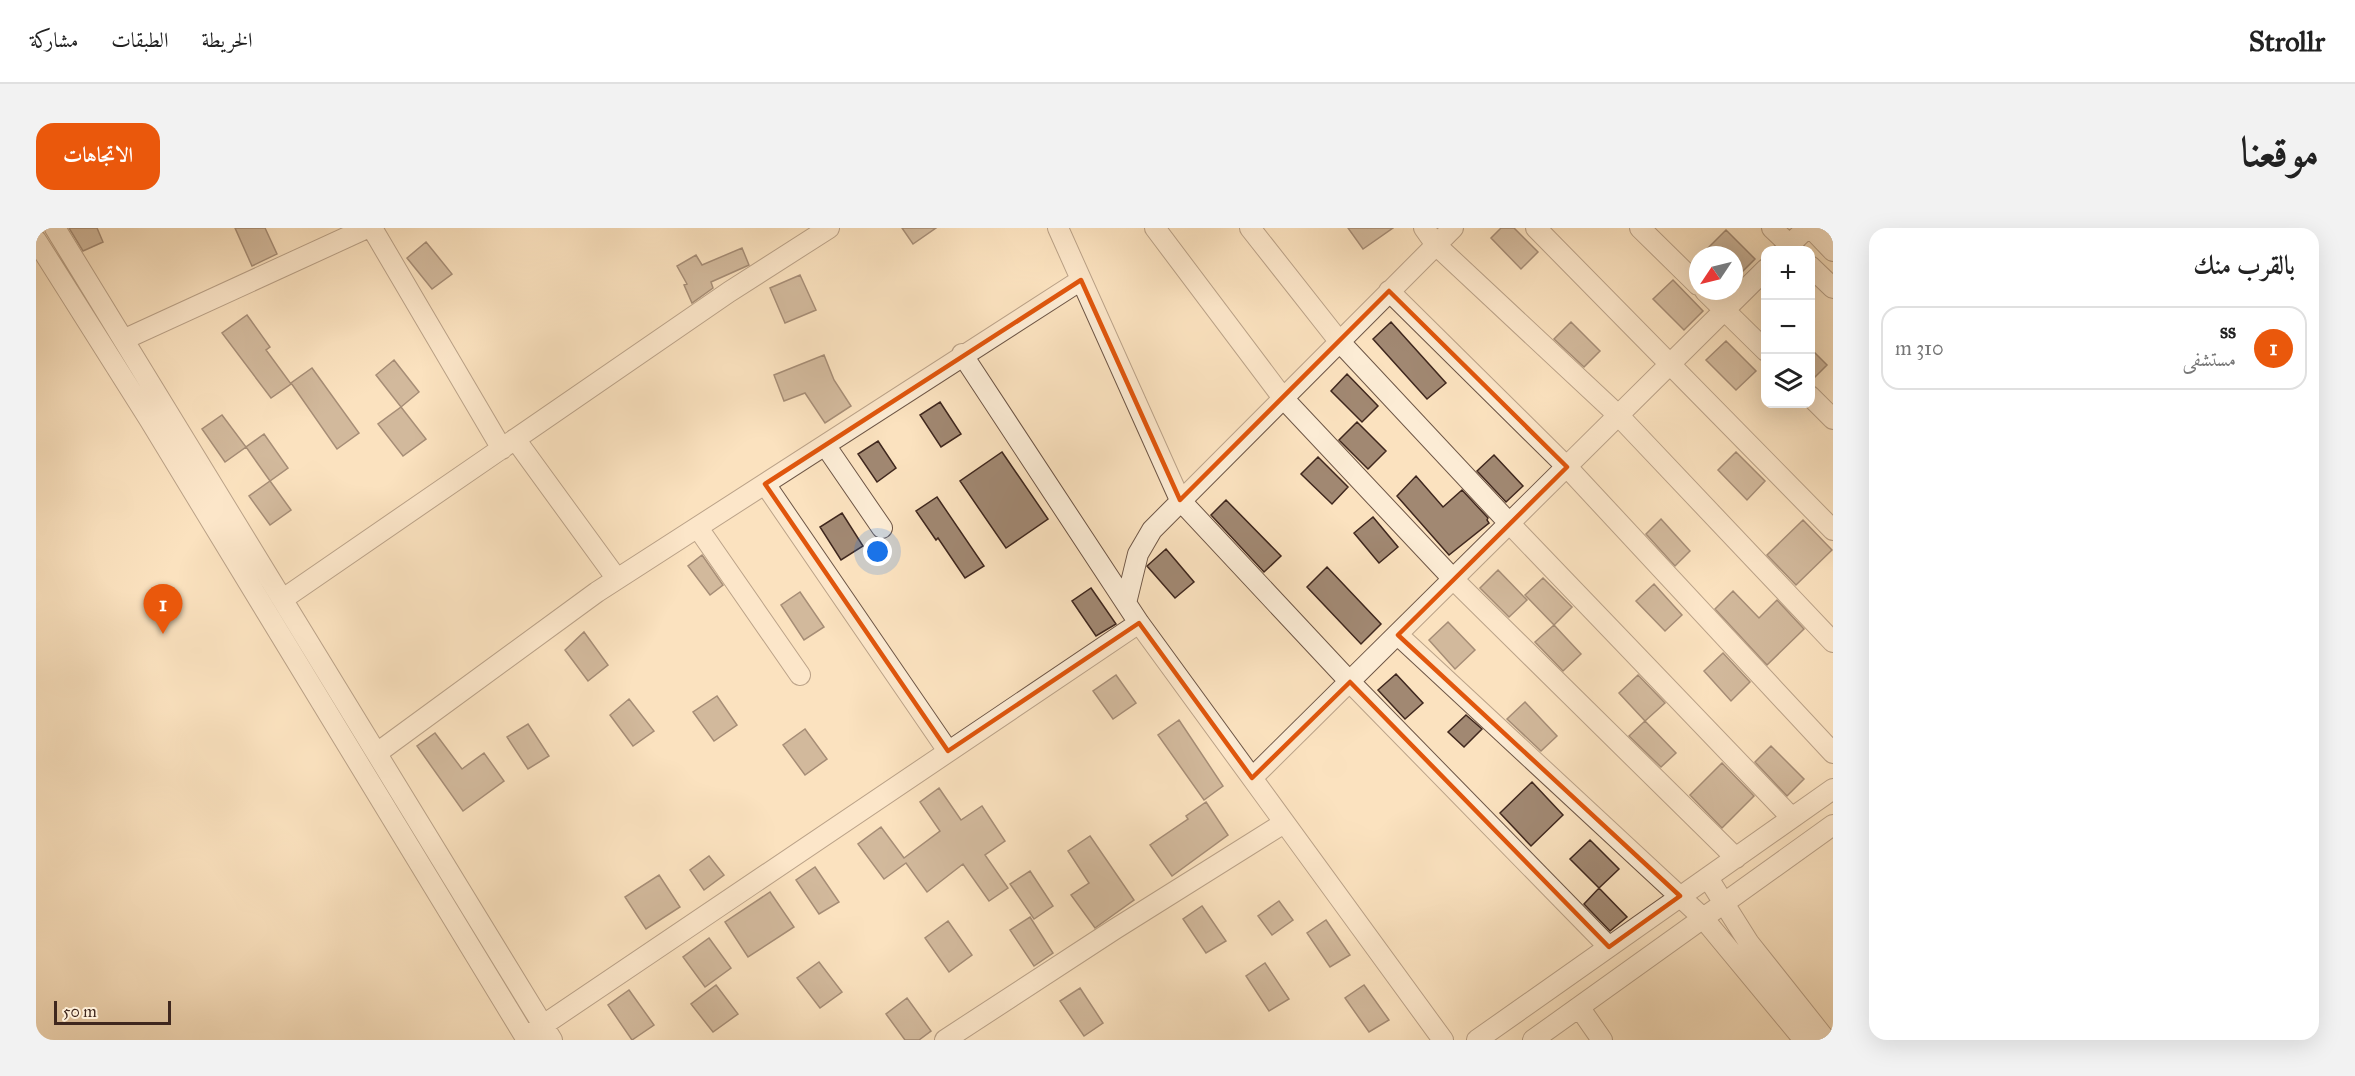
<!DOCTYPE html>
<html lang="ar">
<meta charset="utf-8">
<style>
:root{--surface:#fff;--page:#f2f2f2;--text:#222;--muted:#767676;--line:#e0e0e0;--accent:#ea580c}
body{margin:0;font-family:"IM FELL Great Primer",Amiri,serif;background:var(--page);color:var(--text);direction:rtl}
.controls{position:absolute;right:18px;top:18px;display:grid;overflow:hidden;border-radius:12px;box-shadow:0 6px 24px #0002}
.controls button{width:54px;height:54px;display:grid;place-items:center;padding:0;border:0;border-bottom:2px solid var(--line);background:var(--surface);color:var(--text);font:30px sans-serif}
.compass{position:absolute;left:1653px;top:18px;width:54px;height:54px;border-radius:50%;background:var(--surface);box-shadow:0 6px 24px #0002;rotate:235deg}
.scale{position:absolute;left:18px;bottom:15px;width:117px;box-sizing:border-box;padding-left:6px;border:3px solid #3f271e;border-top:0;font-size:16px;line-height:21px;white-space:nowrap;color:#3f271e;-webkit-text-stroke:4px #fcecd5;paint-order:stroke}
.you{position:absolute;left:842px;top:324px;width:21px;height:21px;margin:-15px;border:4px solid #fff;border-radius:50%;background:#1a73e8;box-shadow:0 0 0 9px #1a73e833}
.badge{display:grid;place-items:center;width:39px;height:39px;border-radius:50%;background:var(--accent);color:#fff;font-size:20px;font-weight:700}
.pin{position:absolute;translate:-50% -50px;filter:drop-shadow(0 2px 3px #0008)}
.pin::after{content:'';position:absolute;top:32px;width:21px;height:18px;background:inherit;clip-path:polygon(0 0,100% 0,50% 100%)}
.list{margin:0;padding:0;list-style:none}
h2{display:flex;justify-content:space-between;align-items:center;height:78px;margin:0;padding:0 24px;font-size:26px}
h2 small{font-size:20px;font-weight:400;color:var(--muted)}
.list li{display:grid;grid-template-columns:39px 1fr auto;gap:18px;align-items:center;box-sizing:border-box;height:84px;margin:0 12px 12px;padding:0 12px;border:2px solid var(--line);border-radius:18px}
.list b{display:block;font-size:22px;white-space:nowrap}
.list p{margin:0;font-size:20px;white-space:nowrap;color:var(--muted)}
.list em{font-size:20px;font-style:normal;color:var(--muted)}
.icon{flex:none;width:33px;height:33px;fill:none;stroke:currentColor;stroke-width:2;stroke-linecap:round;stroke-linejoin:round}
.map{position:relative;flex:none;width:1797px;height:812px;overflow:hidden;direction:ltr;border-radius:18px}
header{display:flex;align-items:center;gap:36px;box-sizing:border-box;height:84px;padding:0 30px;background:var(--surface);border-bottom:2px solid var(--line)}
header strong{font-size:28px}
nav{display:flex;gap:33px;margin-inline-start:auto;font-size:21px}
.intro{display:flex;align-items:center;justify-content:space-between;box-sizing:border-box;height:144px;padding:0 36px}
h1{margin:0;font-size:42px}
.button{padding:15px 27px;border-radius:18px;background:var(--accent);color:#fff;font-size:21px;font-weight:700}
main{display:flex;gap:36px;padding:0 36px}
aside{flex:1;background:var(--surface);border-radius:18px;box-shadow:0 6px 24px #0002}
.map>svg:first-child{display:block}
.building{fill:#a18872;stroke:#3f271e;stroke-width:1.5}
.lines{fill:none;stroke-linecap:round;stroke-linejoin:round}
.minor-casing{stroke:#6e5646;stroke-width:22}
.minor{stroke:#fcecd5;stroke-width:20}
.marked{fill:none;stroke:#e0560d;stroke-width:4.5;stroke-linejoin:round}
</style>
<header>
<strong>Strollr</strong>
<nav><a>الخريطة</a><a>الطبقات</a><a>مشاركة</a></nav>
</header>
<div class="intro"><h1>موقعنا</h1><a class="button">الاتجاهات</a></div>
<main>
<aside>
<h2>بالقرب منك<small></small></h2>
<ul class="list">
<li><span class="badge">1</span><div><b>ss</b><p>مستشفى</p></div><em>310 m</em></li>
</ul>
</aside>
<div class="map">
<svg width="1797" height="812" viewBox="0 0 1797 812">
<rect width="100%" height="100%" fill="#fbe2bf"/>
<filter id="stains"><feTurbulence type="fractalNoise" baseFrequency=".00333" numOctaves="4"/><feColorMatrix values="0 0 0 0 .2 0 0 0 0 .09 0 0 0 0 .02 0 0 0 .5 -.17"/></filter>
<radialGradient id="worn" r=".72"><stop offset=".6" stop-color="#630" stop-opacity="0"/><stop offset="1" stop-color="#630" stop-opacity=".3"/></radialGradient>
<path class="building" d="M33 0H61L67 14 47 23Z
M199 0H229L241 26 216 38Z
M866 0H900L877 16Z
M1312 0H1357L1327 21Z
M1465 0H1478L1502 24 1485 41 1455 10Z
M1690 2 1719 31 1698 52V27H1665Z
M390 14 416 46 396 61 371 30Z
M706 20 713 37 675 54 677 60 656 75 648 57 651 56 641 38 660 27 666 37Z
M764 47 780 82 749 95 734 60Z
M1637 52 1667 83 1648 102 1617 71Z
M211 87 234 119 230 122 255 156 235 170 186 105Z
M1355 94 1410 155 1391 171 1337 111Z
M1535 94 1564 123 1548 139 1518 111Z
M1690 113 1720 143 1700 162 1670 132Z
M1774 120 1791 137 1774 154Z
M788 127 798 152 815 178 789 195 769 165 748 173 738 147Z
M358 132 383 164 365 179 340 147Z
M276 140 323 205 301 221 255 155Z
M1311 146 1342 178 1326 194 1295 163Z
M904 174 925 206 905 219 884 187Z
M365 179 390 211 367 228 342 196Z
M186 187 210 219 189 234 166 201Z
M1321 194 1350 223 1332 241 1303 212Z
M228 206 252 240 234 253 210 219Z
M842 213 860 240 841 254 822 226Z
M966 224 1012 291 970 320 924 253Z
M1700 224 1729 253 1711 272 1682 242Z
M1458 227 1487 258 1470 274 1441 243Z
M1282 229 1312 259 1296 276 1265 246Z
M1380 248 1407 279 1426 262 1452 290 1451 292 1453 295 1413 327 1361 268Z
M234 253 255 282 234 297 213 268Z
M901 269 948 338 929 350 902 310 900 312 880 283Z
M1190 272 1245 328 1228 344 1175 287Z
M806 285 827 318 805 332 784 299Z
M1337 289 1362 319 1343 335 1318 305Z
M1625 291 1654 323 1639 338 1610 306Z
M1767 292 1796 322 1760 357 1731 327Z
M1130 321 1158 354 1139 370 1111 338Z
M666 327 687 357 674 367 652 338Z
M1291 339 1345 396 1325 416 1271 359Z
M1462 342 1491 372 1473 389 1444 360Z
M1507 350 1536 379 1518 397 1489 367Z
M1618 356 1646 387 1629 403 1600 373Z
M1055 360 1080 396 1060 408 1036 373Z
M1697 363 1723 390 1741 372 1768 401 1731 437 1679 381Z
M764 364 788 399 768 412 745 377Z
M1412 394 1439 422 1419 441 1393 412Z
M1518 397 1545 426 1527 443 1499 414Z
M548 404 572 437 552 453 529 422Z
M1687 425 1714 454 1695 473 1668 443Z
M1360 446 1387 475 1369 491 1342 462Z
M1080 447 1100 475 1077 491 1057 463Z
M1602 447 1629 475 1609 493 1583 465Z
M681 468 701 497 678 513 657 484Z
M593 471 618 503 597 518 574 487Z
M1489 474 1521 508 1505 523 1471 491Z
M1430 487 1446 501 1428 519 1412 504Z
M1143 492 1187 558 1168 572 1122 507Z
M1609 493 1640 525 1625 539 1593 508Z
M492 496 513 528 492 541 471 509Z
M769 501 791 531 769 547 747 517Z
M399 505 426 541 448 525 468 553 427 583 381 518Z
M1735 518 1768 551 1751 568 1719 534Z
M1686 535 1718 568 1686 600 1654 567Z
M1496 554 1527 587 1495 618 1464 585Z
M903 560 925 592 946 578 969 613 949 627 972 660 953 673 927 636 891 664 870 635 848 651 822 616 845 599 868 630 904 603 884 574Z
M1170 574 1192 607 1136 648 1114 617 1152 591 1150 588Z
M1054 608 1098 672 1059 700 1035 667 1053 655 1032 623Z
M1554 612 1583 641 1563 660 1534 631Z
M673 628 688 647 668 662 654 642Z
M779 639 803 674 783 686 760 652Z
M994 643 1017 678 998 691 974 656Z
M623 647 644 679 610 701 589 669Z
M1563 660 1591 689 1574 703 1548 676Z
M734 664 758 699 712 729 689 694Z
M1243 673 1257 692 1236 707 1222 688Z
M1166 678 1190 713 1170 725 1147 691Z
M994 689 1017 725 998 738 974 702Z
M1290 692 1314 727 1294 739 1271 705Z
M912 693 936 727 913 744 889 710Z
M673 710 695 740 669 759 647 729Z
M783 734 806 764 784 780 761 750Z
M1229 735 1253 771 1233 783 1210 748Z
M680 757 702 786 677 804 655 776Z
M1328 757 1353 792 1333 804 1309 770Z
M1044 760 1067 795 1048 808 1024 773Z
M593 762 618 797 596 812 572 777Z
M871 770 895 803 883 812H869L850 786Z"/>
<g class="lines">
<defs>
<path id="minor" d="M19 0 516 812
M336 0 466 221
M1022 0 1144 272 1314 454 1573 719
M1119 0 1247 170 1418 352 1700 630
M1214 0 1303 113 1474 296 1756 590
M1388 0 1400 17 1583 188 1797 414
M1500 0 1797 302
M1604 0 1662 57
M1736 0 1759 22
M1775 0 1797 23
M0 12 113 191 491 812
M1748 22 1771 0
M1774 38 1797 60
M1353 63 1531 239 1797 525
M1669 63 1730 123
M89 111 331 0
M926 126 1103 395 1407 812
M1774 168 1797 191
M479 211 581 351
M789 217 846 300
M729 256 912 523
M662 300 764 447
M247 371 693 64 793 0
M1090 375 1102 326 1116 302 1417 0
M1362 407 1667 690 1768 812
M341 525 561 364 1045 52
M1216 550 1730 41
M1672 650 1713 715 1790 812
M1543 779 1566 812
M497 804 1103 395
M909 812 1079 701 1248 595
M1441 812 1797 561
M1497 812 1797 597"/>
</defs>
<use href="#minor" class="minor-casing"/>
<use href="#minor" class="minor"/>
</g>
<path d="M0 0H1797V812H0ZM1045 52 1144 272 1353 63 1531 239 1362 407 1644 668 1573 719 1314 454 1216 550 1103 395 912 523 729 256Z" fill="#fbe2bf" fill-opacity=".55" fill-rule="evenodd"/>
<path class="marked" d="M1045 52 1144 272 1353 63 1531 239 1362 407 1644 668 1573 719 1314 454 1216 550 1103 395 912 523 729 256Z"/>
<rect width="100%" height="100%" filter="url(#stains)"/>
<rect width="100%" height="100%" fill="url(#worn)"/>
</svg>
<div class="controls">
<button>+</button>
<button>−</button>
<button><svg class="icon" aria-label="layers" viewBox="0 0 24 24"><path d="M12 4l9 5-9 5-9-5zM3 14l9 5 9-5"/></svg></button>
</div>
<svg class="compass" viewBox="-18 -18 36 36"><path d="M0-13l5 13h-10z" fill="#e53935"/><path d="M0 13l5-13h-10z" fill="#767676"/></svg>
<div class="scale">50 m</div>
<div class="you"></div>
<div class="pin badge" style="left:127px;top:406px">1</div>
</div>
</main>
